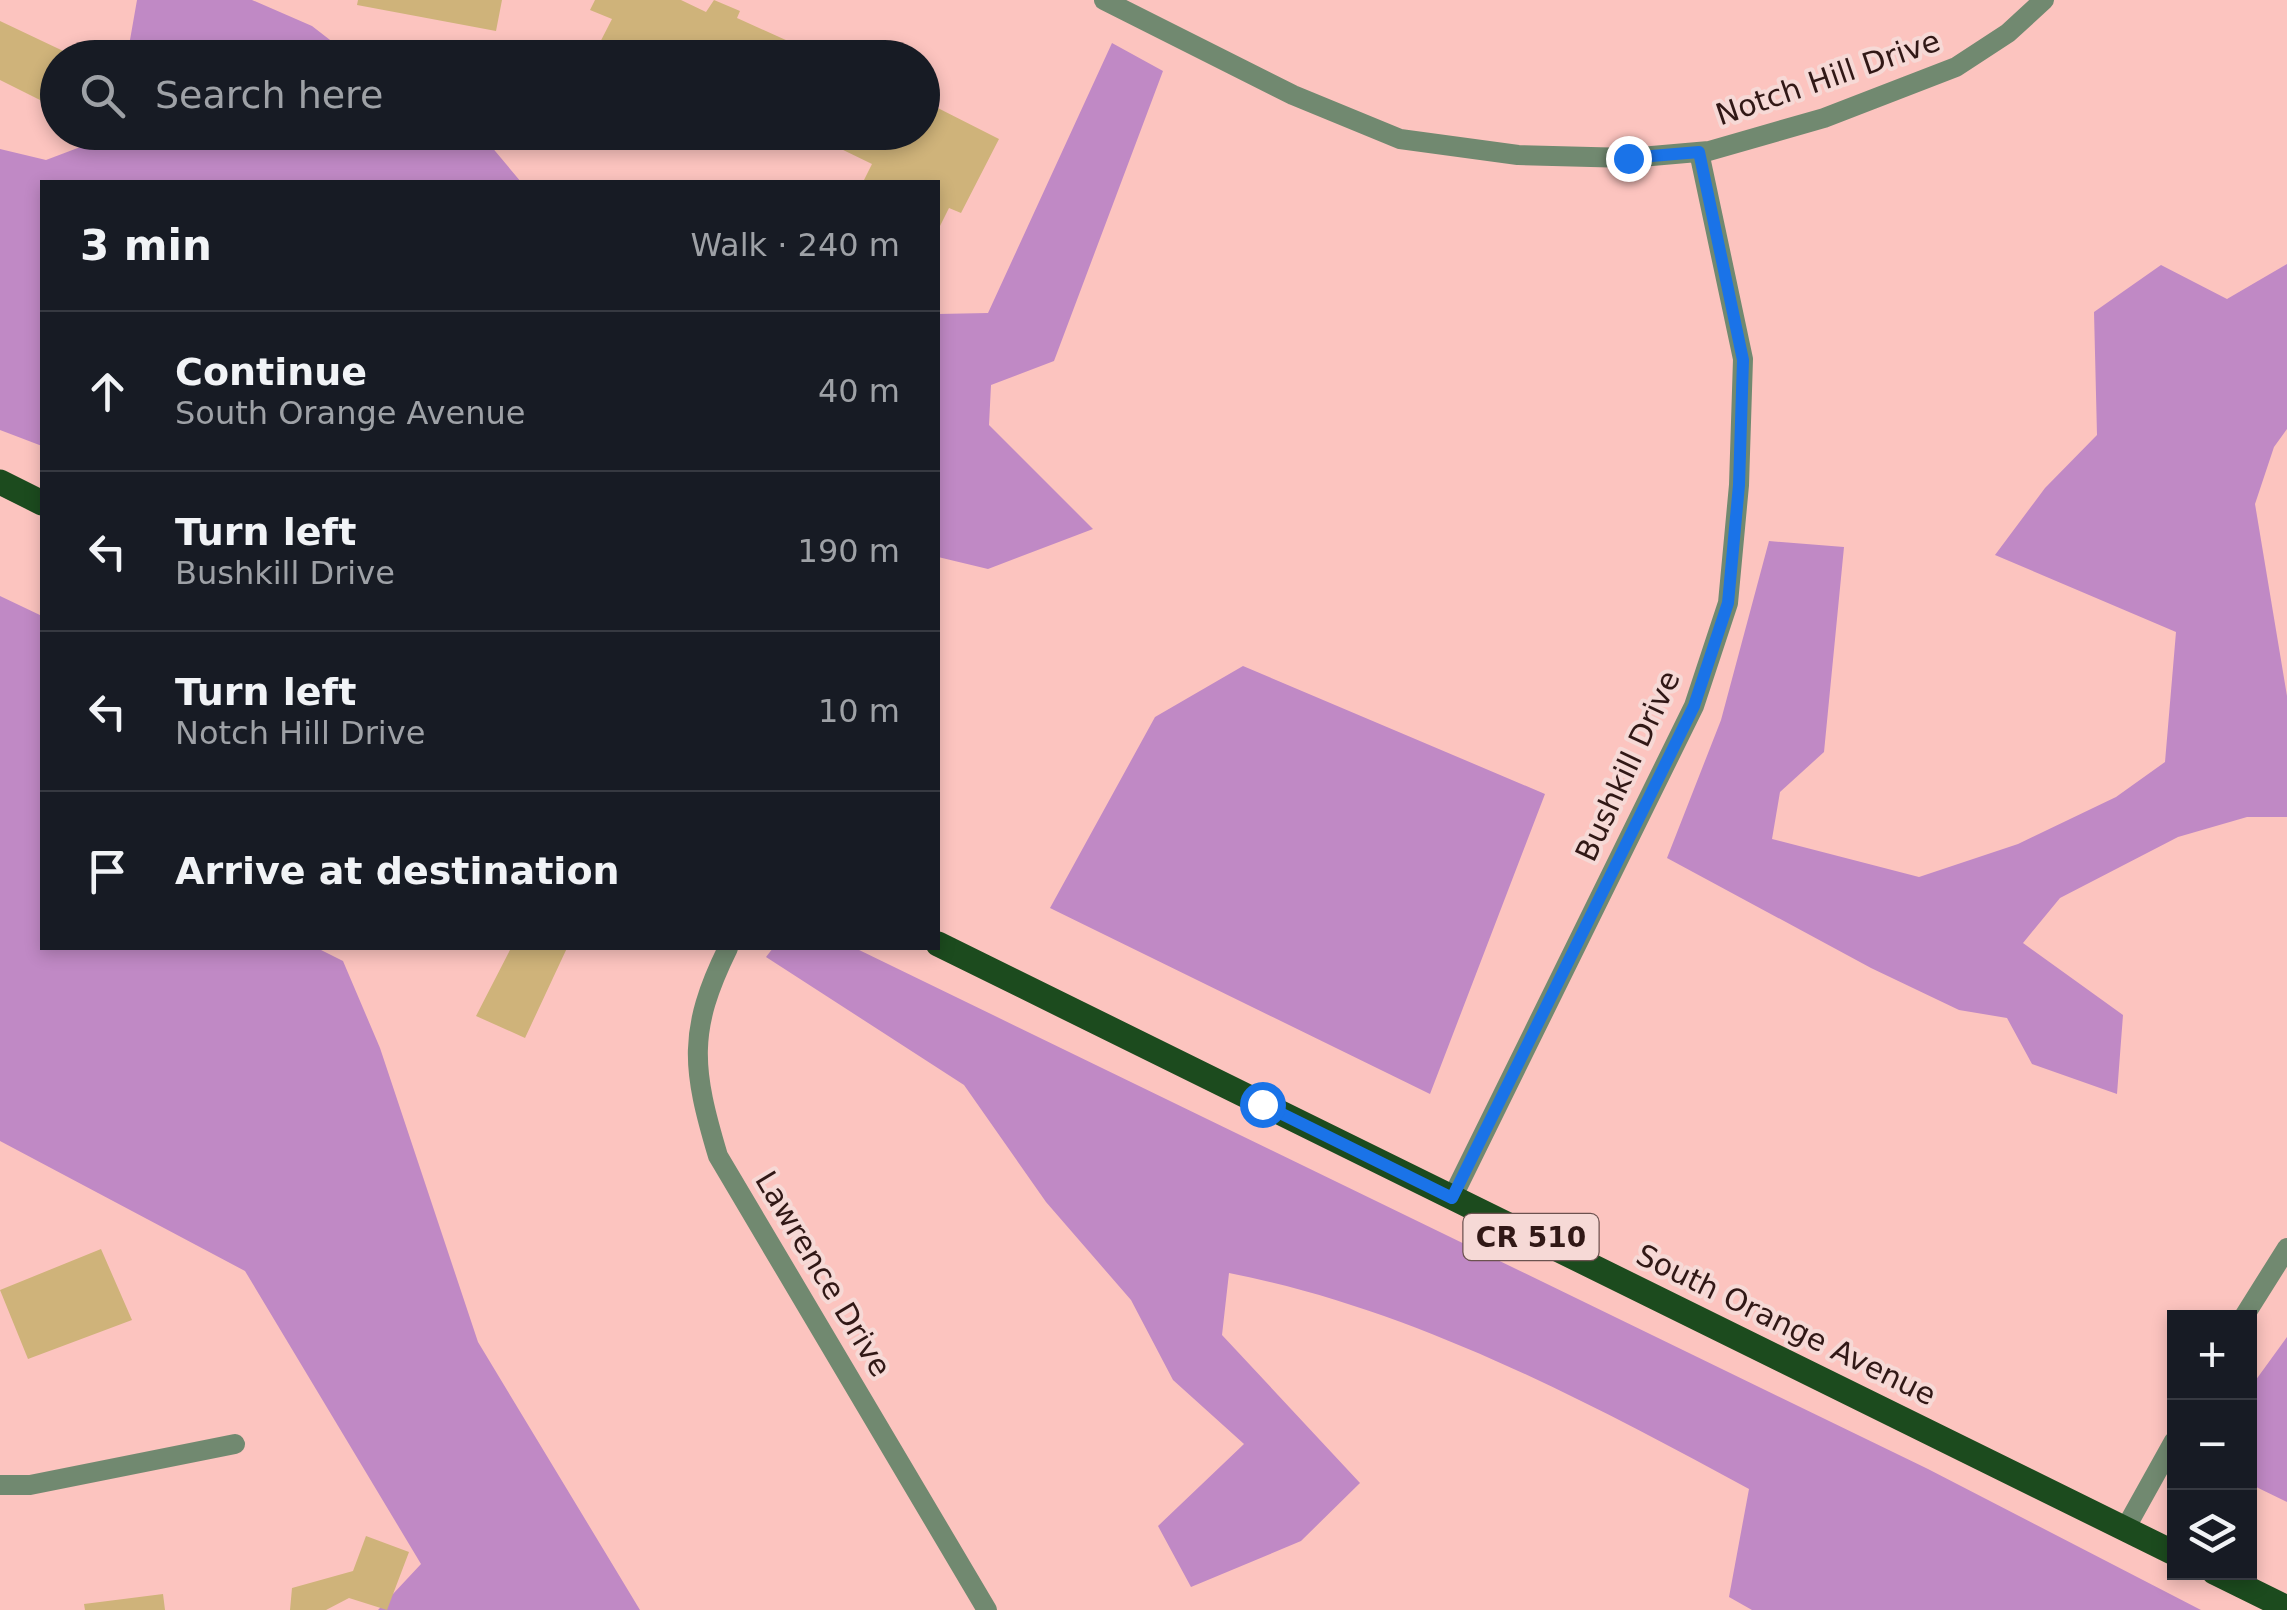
<!DOCTYPE html>
<meta charset="utf-8">
<style>
:root{--surface:#171b24;--page:#20242c;--text:#f1f3f6;--muted:#9ea1a6;--line:#363941}
body{margin:0;font-family:"DejaVu Sans",sans-serif;background:var(--page);color:var(--text)}
.controls{position:absolute;right:30px;bottom:30px;display:grid;overflow:hidden;border-radius:0px;box-shadow:0 5px 15px #0003}
.controls button{width:90px;height:90px;display:grid;place-items:center;padding:0;border:0;border-bottom:2px solid var(--line);background:var(--surface);color:var(--text);font:50px sans-serif}
.stop{position:absolute;width:30px;height:30px;margin:-22px;border:8px solid #1a73e8;border-radius:50%;background:#fff}
.stop.end{background:#1a73e8;border-color:#fff;box-shadow:0 2px 10px #0008}
.list{margin:0;padding:0;list-style:none}
h2{display:flex;justify-content:space-between;align-items:center;height:130px;margin:0;padding:0 40px;font-size:42px}
h2 small{font-size:32px;font-weight:400;color:var(--muted)}
.list li{display:grid;grid-template-columns:65px 1fr auto;gap:30px;align-items:center;box-sizing:border-box;height:160px;padding:0 40px;border-top:2px solid var(--line)}
.list b{display:block;font-size:38px;white-space:nowrap}
.list p{margin:0;font-size:32px;white-space:nowrap;color:var(--muted)}
.list em{font-size:32px;font-style:normal;color:var(--muted)}
.icon{flex:none;width:55px;height:55px;fill:none;stroke:currentColor;stroke-width:2;stroke-linecap:round;stroke-linejoin:round}
.map{position:relative;flex:none;width:2287px;height:1610px;overflow:hidden}
.search{position:absolute;background:var(--surface);box-shadow:0 5px 15px #0003;left:40px;top:40px;width:900px;height:110px;display:flex;align-items:center;gap:25px;box-sizing:border-box;padding:0 35px;border-radius:55px;color:var(--muted);font-size:38px}
.panel{position:absolute;background:var(--surface);box-shadow:0 5px 15px #0003;left:40px;top:180px;width:900px;height:770px;border-radius:0px}
.map>svg:first-child{display:block}
.forest{fill:#c089c5}
.building{fill:#cfb37a}
.lines{fill:none;stroke-linecap:round;stroke-linejoin:round}
.street{stroke:#718970;stroke-width:20}
.primary{stroke:#1c4b1e;stroke-width:25}
.route{stroke:#1a73e8;stroke-width:12}
.labels{text-anchor:middle;stroke-width:8;stroke-linejoin:round;paint-order:stroke}
.shield{fill:#f6d9d6;stroke:#6c5250;stroke-width:2.5}
.shield-label{font-size:28px;font-weight:bold;fill:#311816}
.street-label{font-size:30px;fill:#311816;stroke:#f6d9d6}
</style>
<div class="map">
<svg width="2287" height="1610" viewBox="0 0 2287 1610">
<rect width="100%" height="100%" fill="#fcc4bf"/>
<path class="forest" d="M137 0H252L312 26 352 57H127Z
M1112 43 1163 71 1054 361 991 385 989 425 1093 529 988 569 938 557V314L988 313Z
M120 132 480 133 521 182H42V446L0 430V149L46 160Z
M2287 264V429L2274 447 2255 504 2287 696V817H2247L2178 837 2060 898 2023 943 2123 1015 2117 1094 2032 1064 2007 1018 1959 1010 1871 968 1667 858 1721 720 1769 541 1844 547 1824 752 1780 792 1772 839 1919 877 2018 844 2116 797 2165 762 2176 632 1995 555 2045 488 2097 435 2094 312 2161 265 2227 299Z
M0 596 42 616V948H317L343 961 380 1048 478 1342 640 1610H378L421 1564 245 1271 0 1141Z
M1243 666 1545 794 1430 1094 1050 908 1155 717Z
M773 948H855L1928 1469 2201 1610H1752L1729 1597 1749 1489C1584 1400 1414 1309 1229 1273L1222 1335 1360 1483 1301 1541 1191 1587 1158 1526 1244 1444 1173 1380 1131 1300 1046 1202 964 1085 766 957Z
M2287 1337V1502L2250 1484V1388Z"/>
<path class="building" d="M358 0H502L496 31 357 5Z
M595 0H681L706 12 714 0 740 11 737 18 788 41 779 58H638L628 53 626 58H592L612 19 590 10Z
M0 21 78 58H58V109L0 80Z
M922 100 999 139 961 213 949 208 938 230V182H863L872 164 837 147 845 132H922Z
M511 948H567L525 1038 476 1016Z
M101 1249 132 1320 28 1359 0 1290Z
M366 1536 409 1552 387 1610 349 1598 326 1610H290L292 1588 353 1571Z
M163 1594 165 1610H85L84 1604Z"/>
<g class="lines">
<path class="street" d="M1104 0 1293 95 1400 139 1518 155 1629 158 1709 151 1824 118 1956 67 2008 33 2044 0
M728 948C687 1031 692 1069 718 1156L987 1610
M1452 1198 1694 706 1728 603 1739 485 1743 359 1699 152
M2243 1318 2287 1248
M0 1485H30L235 1444
M2125 1529 2174 1441"/>
<path class="primary" d="M0 482 42 503
M938 944 2174 1553
M2214 1572 2287 1608"/>
</g>
<g class="lines">
<path class="route" d="M1262 1104 1452 1198 1694 706 1728 603 1739 485 1743 360 1699 152 1628 158"/>
</g>
<g class="labels">
<rect class="shield" x="1463.5" y="1214" width="135" height="46" rx="8"/>
<g class="shield-label">
<text x="1531" y="1247">CR 510</text>
</g>
<g class="street-label">
<text transform="translate(1828 78) rotate(-19)" y="10">Notch Hill Drive</text>
<text transform="translate(1628 766) rotate(-65)" y="10">Bushkill Drive</text>
<text transform="translate(823 1274) rotate(59)" y="10">Lawrence Drive</text>
<text transform="translate(1786 1325) rotate(26)" y="10">South Orange Avenue</text>
</g>
</g>
</svg>
<div class="controls">
<button>+</button>
<button>−</button>
<button><svg class="icon" aria-label="layers" viewBox="0 0 24 24"><path d="M12 4l9 5-9 5-9-5zM3 14l9 5 9-5"/></svg></button>
</div>
<div class="stop" style="left:1262px;top:1104px"></div>
<div class="stop end" style="left:1628px;top:158px"></div>
<div class="search"><svg class="icon" aria-label="search" viewBox="0 0 24 24"><circle cx="10" cy="10" r="6"/><path d="M15 15l6 6"/></svg>Search here</div>
<section class="panel">
<h2>3 min<small>Walk · 240 m</small></h2>
<ul class="list">
<li><svg class="icon" aria-label="ahead" viewBox="0 0 24 24"><path d="M12 20V5M6 11l6-6 6 6"/></svg><div><b>Continue</b><p>South Orange Avenue</p></div><em>40 m</em></li>
<li><svg class="icon" aria-label="left" viewBox="0 0 24 24"><path d="M17 20v-9H6M10 6l-5 5 5 5"/></svg><div><b>Turn left</b><p>Bushkill Drive</p></div><em>190 m</em></li>
<li><svg class="icon" aria-label="left" viewBox="0 0 24 24"><path d="M17 20v-9H6M10 6l-5 5 5 5"/></svg><div><b>Turn left</b><p>Notch Hill Drive</p></div><em>10 m</em></li>
<li><svg class="icon" aria-label="arrive" viewBox="0 0 24 24"><path d="M6 21V4h12l-3 4 3 4H6"/></svg><div><b>Arrive at destination</b></div></li>
</ul>
</section>
</div>
